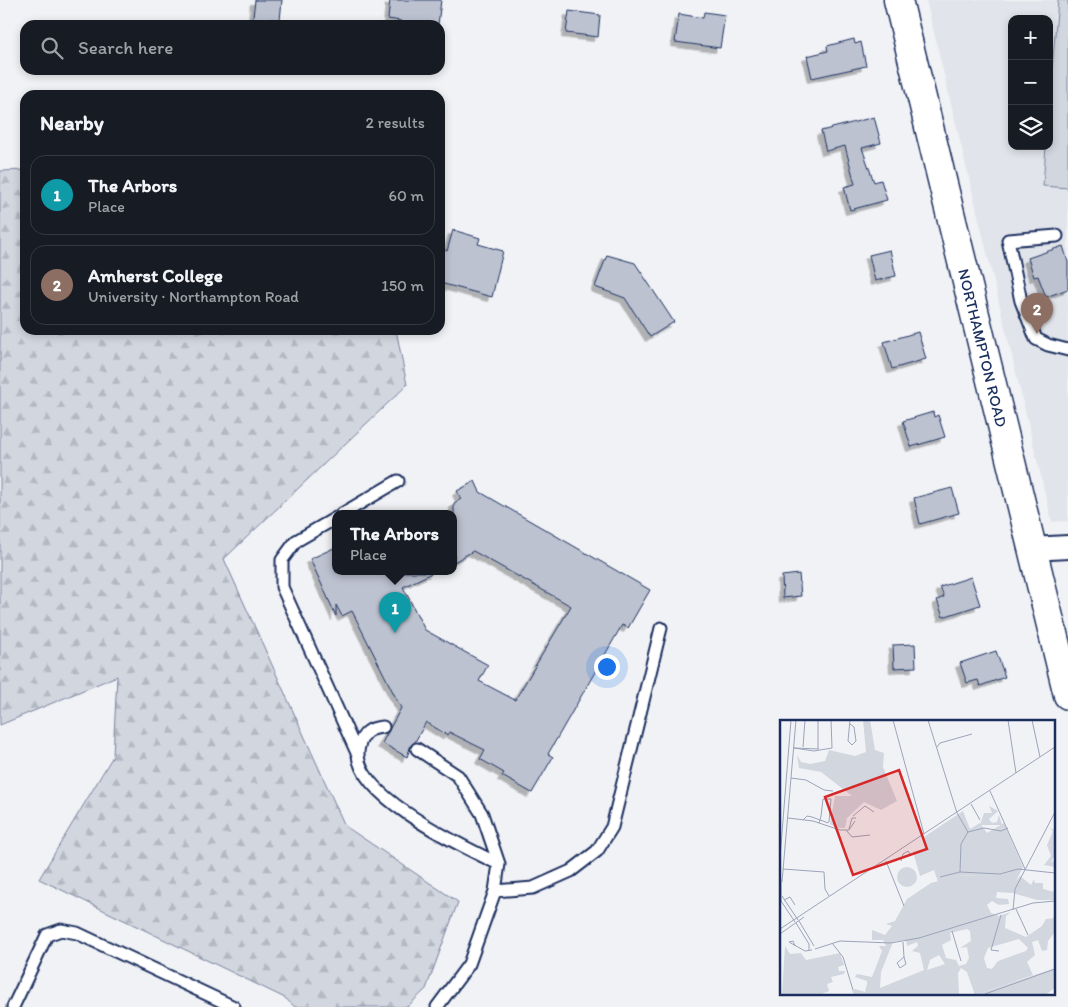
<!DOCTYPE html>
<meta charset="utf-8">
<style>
:root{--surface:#171b24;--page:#242831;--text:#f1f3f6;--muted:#9ea1a6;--line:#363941;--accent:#c8321e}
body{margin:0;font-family:Itim,sans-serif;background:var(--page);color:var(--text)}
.controls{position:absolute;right:15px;top:15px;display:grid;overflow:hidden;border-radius:10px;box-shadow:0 2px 8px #0003}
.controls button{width:45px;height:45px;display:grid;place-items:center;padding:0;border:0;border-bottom:1px solid var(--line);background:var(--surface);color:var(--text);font:25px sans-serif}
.you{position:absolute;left:606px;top:666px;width:18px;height:18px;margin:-12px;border:4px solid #fff;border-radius:50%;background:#1a73e8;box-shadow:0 0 0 8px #1a73e833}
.badge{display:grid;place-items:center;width:32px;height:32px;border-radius:50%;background:var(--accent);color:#fff;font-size:16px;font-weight:700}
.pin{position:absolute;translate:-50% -41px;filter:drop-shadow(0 1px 2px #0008)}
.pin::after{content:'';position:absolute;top:26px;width:18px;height:15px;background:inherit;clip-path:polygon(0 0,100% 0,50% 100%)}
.popup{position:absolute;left:332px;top:510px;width:125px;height:65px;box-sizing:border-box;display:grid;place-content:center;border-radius:10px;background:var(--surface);filter:drop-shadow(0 1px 4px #0005);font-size:16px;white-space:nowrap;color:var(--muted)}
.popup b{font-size:19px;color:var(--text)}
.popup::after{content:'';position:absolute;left:50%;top:100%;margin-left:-10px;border:10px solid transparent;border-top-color:var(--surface)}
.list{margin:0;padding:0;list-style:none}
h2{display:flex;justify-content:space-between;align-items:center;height:65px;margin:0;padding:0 20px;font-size:21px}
h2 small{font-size:16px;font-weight:400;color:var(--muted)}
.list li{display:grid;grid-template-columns:32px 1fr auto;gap:15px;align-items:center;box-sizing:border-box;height:80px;margin:0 10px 10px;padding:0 10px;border:1px solid var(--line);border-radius:15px}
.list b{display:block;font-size:19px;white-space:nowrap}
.list p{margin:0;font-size:16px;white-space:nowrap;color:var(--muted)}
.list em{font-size:16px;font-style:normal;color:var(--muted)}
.icon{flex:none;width:28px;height:28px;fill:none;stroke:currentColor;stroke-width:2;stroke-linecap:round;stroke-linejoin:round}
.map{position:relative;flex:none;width:1068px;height:1007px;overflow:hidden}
.search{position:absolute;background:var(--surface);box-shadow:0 2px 8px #0003;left:20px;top:20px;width:425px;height:55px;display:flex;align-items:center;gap:12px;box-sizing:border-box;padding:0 18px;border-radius:15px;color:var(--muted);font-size:19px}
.panel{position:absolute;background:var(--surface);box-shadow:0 2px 8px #0003;left:20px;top:90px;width:425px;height:245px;border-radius:15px}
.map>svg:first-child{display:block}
.built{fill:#e1e4ea;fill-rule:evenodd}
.green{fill:#d2d6df;stroke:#76829e}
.forest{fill:url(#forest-firs);stroke:#76829e}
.building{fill:#bcc2d0;stroke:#1b2f5e;filter:url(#shadow)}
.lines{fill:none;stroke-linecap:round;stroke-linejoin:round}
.service-casing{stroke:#1b2f5e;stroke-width:15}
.minor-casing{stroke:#1b2f5e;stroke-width:26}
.trunk-casing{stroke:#1b2f5e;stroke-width:31}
.service{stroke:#fff;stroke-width:11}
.minor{stroke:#fff;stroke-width:22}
.trunk{stroke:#fff;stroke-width:28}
.labels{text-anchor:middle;stroke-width:4.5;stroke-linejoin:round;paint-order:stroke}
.street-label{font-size:16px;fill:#1b2f5e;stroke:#fff}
.inset-road{fill:none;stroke:#9ba4b9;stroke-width:1}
.view{fill:#d62828;fill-opacity:0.15;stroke:#d62828;stroke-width:2.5}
.inset-edge{fill:none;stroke:#1b2f5e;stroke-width:2.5}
</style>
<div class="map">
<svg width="1068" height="1007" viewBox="0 0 1068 1007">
<defs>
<pattern id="forest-firs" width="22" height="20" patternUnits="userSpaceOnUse" patternTransform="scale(1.25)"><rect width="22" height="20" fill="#d2d6df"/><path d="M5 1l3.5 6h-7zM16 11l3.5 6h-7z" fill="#b4b8c2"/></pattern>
<filter id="shadow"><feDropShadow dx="-4.5" dy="4.5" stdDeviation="0" flood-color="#0004"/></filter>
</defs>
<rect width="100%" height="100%" fill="#f1f2f5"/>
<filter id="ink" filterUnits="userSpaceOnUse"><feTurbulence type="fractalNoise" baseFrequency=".02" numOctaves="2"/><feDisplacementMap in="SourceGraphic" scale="10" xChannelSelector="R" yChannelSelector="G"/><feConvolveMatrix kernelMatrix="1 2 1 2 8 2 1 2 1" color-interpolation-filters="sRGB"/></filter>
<g filter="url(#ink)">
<path class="built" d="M926 0H1068V521L1052 522ZM1012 19H1049V146H1012Z"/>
<path class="green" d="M1058 0H1068V188L1043 186 1046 146H1049V104Z"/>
<path class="forest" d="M25 170V330H396L407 385 224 559 345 826 458 902 426 989 407 1007H295L285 998 39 879 113 756 117 676 0 725V171Z"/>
<path class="building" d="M255 0H282L280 20 271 19 270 25H252Z
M390 0H441L438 25H400L401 21 388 19Z
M569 11 600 15 598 37 566 33Z
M704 12 725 15 720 48 675 42 679 14 703 18Z
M854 39 855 44 861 42 866 66 812 78 807 56 828 51 827 46Z
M874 117 881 143 862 148 874 182 881 180 887 200 850 210 844 187 855 184 845 146 826 151 821 131Z
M453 230 480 238 478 244 503 251 492 297 440 283V247L447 251Z
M1063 246 1068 262V289L1046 297 1038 276 1034 277 1028 258Z
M890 250 896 276 875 281 869 255Z
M607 255 635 263 674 322 650 337 625 298 595 287Z
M918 332 926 359 892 369 884 342Z
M933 412 934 417 938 415 945 437 911 447 903 421Z
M475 481 480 492 650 590 628 628 622 625 548 754 553 757 532 793 502 776 504 773 480 759 485 750 449 732 447 735 426 722 415 742 411 745 407 757 382 743 401 708 352 611 342 616 336 605V616L310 559 336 547V572H434L403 587 425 630 488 665 479 681 515 700 571 606 473 551 454 562V503L461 499 457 491Z
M952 488 959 513 920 524 914 498Z
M799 574 801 596 783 598 782 576Z
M971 577 980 605 943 617 937 600 944 597 940 587Z
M915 644 916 667 894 668 893 645Z
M996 651 1005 677 980 686 978 680 967 683 960 663Z"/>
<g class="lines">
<defs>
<path id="service" d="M1057 236 1008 240 1021 301 1036 339 1048 345 1068 350
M342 514 398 481
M336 518 296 541 282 560V587L357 753
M383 727C369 728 363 733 359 746 346 793 466 848 499 864
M417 749 458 776 482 814 499 864 495 891 469 964 437 1007
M495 891 533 888 571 871 597 851 612 827 661 628
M13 1007 47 935 61 930 77 933 234 1007"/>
<path id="minor" d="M1031 549 1068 547"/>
<g id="trunk">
<path id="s1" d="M898 0 1068 695"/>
</g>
</defs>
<use href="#service" class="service-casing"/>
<use href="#minor" class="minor-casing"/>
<use href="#trunk" class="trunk-casing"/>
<use href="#service" class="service"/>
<use href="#minor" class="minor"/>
<use href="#trunk" class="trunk"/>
</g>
</g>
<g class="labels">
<g class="street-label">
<text dy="6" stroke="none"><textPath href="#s1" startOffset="358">NORTHAMPTON ROAD</textPath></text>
</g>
</g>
<g transform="translate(780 720)">
<rect width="275" height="275" fill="#f1f2f5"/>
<path d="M183 91 190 109 200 103 207 113 224 103 243 147 235 163 201 155 178 156 158 162 154 150 140 156 133 132 147 128 144 117ZM117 157a10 10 0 1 1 20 0a10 10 0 1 1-20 0ZM275 248V268L265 275H195Z" fill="#d2d6df"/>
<path d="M83 0H90L95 30 104 33 103 47 117 81 101 90 84 82 67 98 65 108H57L50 104 55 76H72L41 52 19 48 17 35 21 42 30 44 45 41 49 30 75 36 86 32ZM209 86 218 91 209 99 212 103 217 102 219 95 222 105H200L204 93H212ZM269 108 275 110V135L271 142 275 141V147L264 145 271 136 267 125 273 111ZM201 155 235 162 240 156 251 165 254 159 255 163H263V169L275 172V180H257L233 173 217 172 216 178 228 179 229 184 219 185 212 181 207 185 211 193 219 196 231 192 226 196 225 208 246 217 262 206 266 199 275 198V212L268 221 267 230 262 231 258 220 252 222 255 235 247 242 253 255 195 275 187 252 181 248 178 253 179 275H74L72 271 75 269 85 272 87 264V261L75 257 77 254 92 257 102 231 99 226H106L103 220H92V210L105 215 112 206 106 204 115 201 127 179 151 163 178 156ZM187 209 190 211 191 221 180 228 187 227 189 238 186 244 179 246 176 240 166 238 162 225 171 220 170 213ZM239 219 248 228 246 231 218 241 212 249 207 248 204 238 208 228ZM126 220 127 226 137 222 138 226 132 231 140 233 144 250 100 268 101 252 113 222ZM159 235 165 244 147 250 150 240ZM5 226 10 234 21 233 26 240 60 233 64 245 58 247 59 251H65L64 254 51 257 53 262 47 264 49 271 39 275H2Z" fill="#d2d6df" fill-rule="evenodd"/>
<path class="inset-road" d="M70 0 68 21 72 25 76 21 74 7 70 4M113 0 144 114M148 0 177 93 188 112 181 124 180 152 220 154 238 149 275 153M228 0 236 53M252 0 260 37M23 27 25 0M157 27 160 23 192 14M38 29V0M39 29 14 28 34 31 52 28 51 0M11 58 26 60 44 70 53 71M210 71 245 149M191 84 200 100M73 96 85 86 94 92M8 98 33 101 60 110H69L75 101M23 100 27 96 32 97 40 100 46 102 47 103 49 102 51 79H43L41 96 40 100 39 103M69 109 72 98H76M66 110 72 117 90 115M188 112 204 108 221 111 228 108M0 138 11 0M106 141 124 186M121 141 123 134 128 131 130 134M3 149 44 152 45 169 49 176M160 157 180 152M1 159V181L15 202M2 162 16 0M2 176 18 200M4 180 10 177 15 185M236 189 248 215M233 190 235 169 275 92M19 201 34 226M16 203 29 224V230M0 209 275 27M172 211 181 241M0 214 24 197M123 222 124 237 117 243 120 248 126 244 124 237M52 223 63 237 73 270M15 226 13 221 9 222 25 231 32 230M35 229 60 221 111 223 139 218 253 183 275 181M219 231 211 230 221 195M205 274 275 249"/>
<path class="view" d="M119 50 147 129 73 155 45 77Z"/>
<rect width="275" height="275" class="inset-edge"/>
</g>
</svg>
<div class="controls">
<button>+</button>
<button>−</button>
<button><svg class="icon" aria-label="layers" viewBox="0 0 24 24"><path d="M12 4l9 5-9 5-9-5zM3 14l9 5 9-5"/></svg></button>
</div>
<div class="you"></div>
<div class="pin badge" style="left:395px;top:633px;background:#0f9aa8">1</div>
<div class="popup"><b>The Arbors</b>Place</div>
<div class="pin badge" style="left:1037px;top:334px;background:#8d6e63">2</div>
<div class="search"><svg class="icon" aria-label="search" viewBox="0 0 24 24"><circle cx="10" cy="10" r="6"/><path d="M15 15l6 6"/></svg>Search here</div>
<section class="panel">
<h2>Nearby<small>2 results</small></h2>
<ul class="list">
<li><span class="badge" style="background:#0f9aa8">1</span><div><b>The Arbors</b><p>Place</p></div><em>60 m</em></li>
<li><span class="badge" style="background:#8d6e63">2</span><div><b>Amherst College</b><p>University · Northampton Road</p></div><em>150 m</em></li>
</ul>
</section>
</div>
